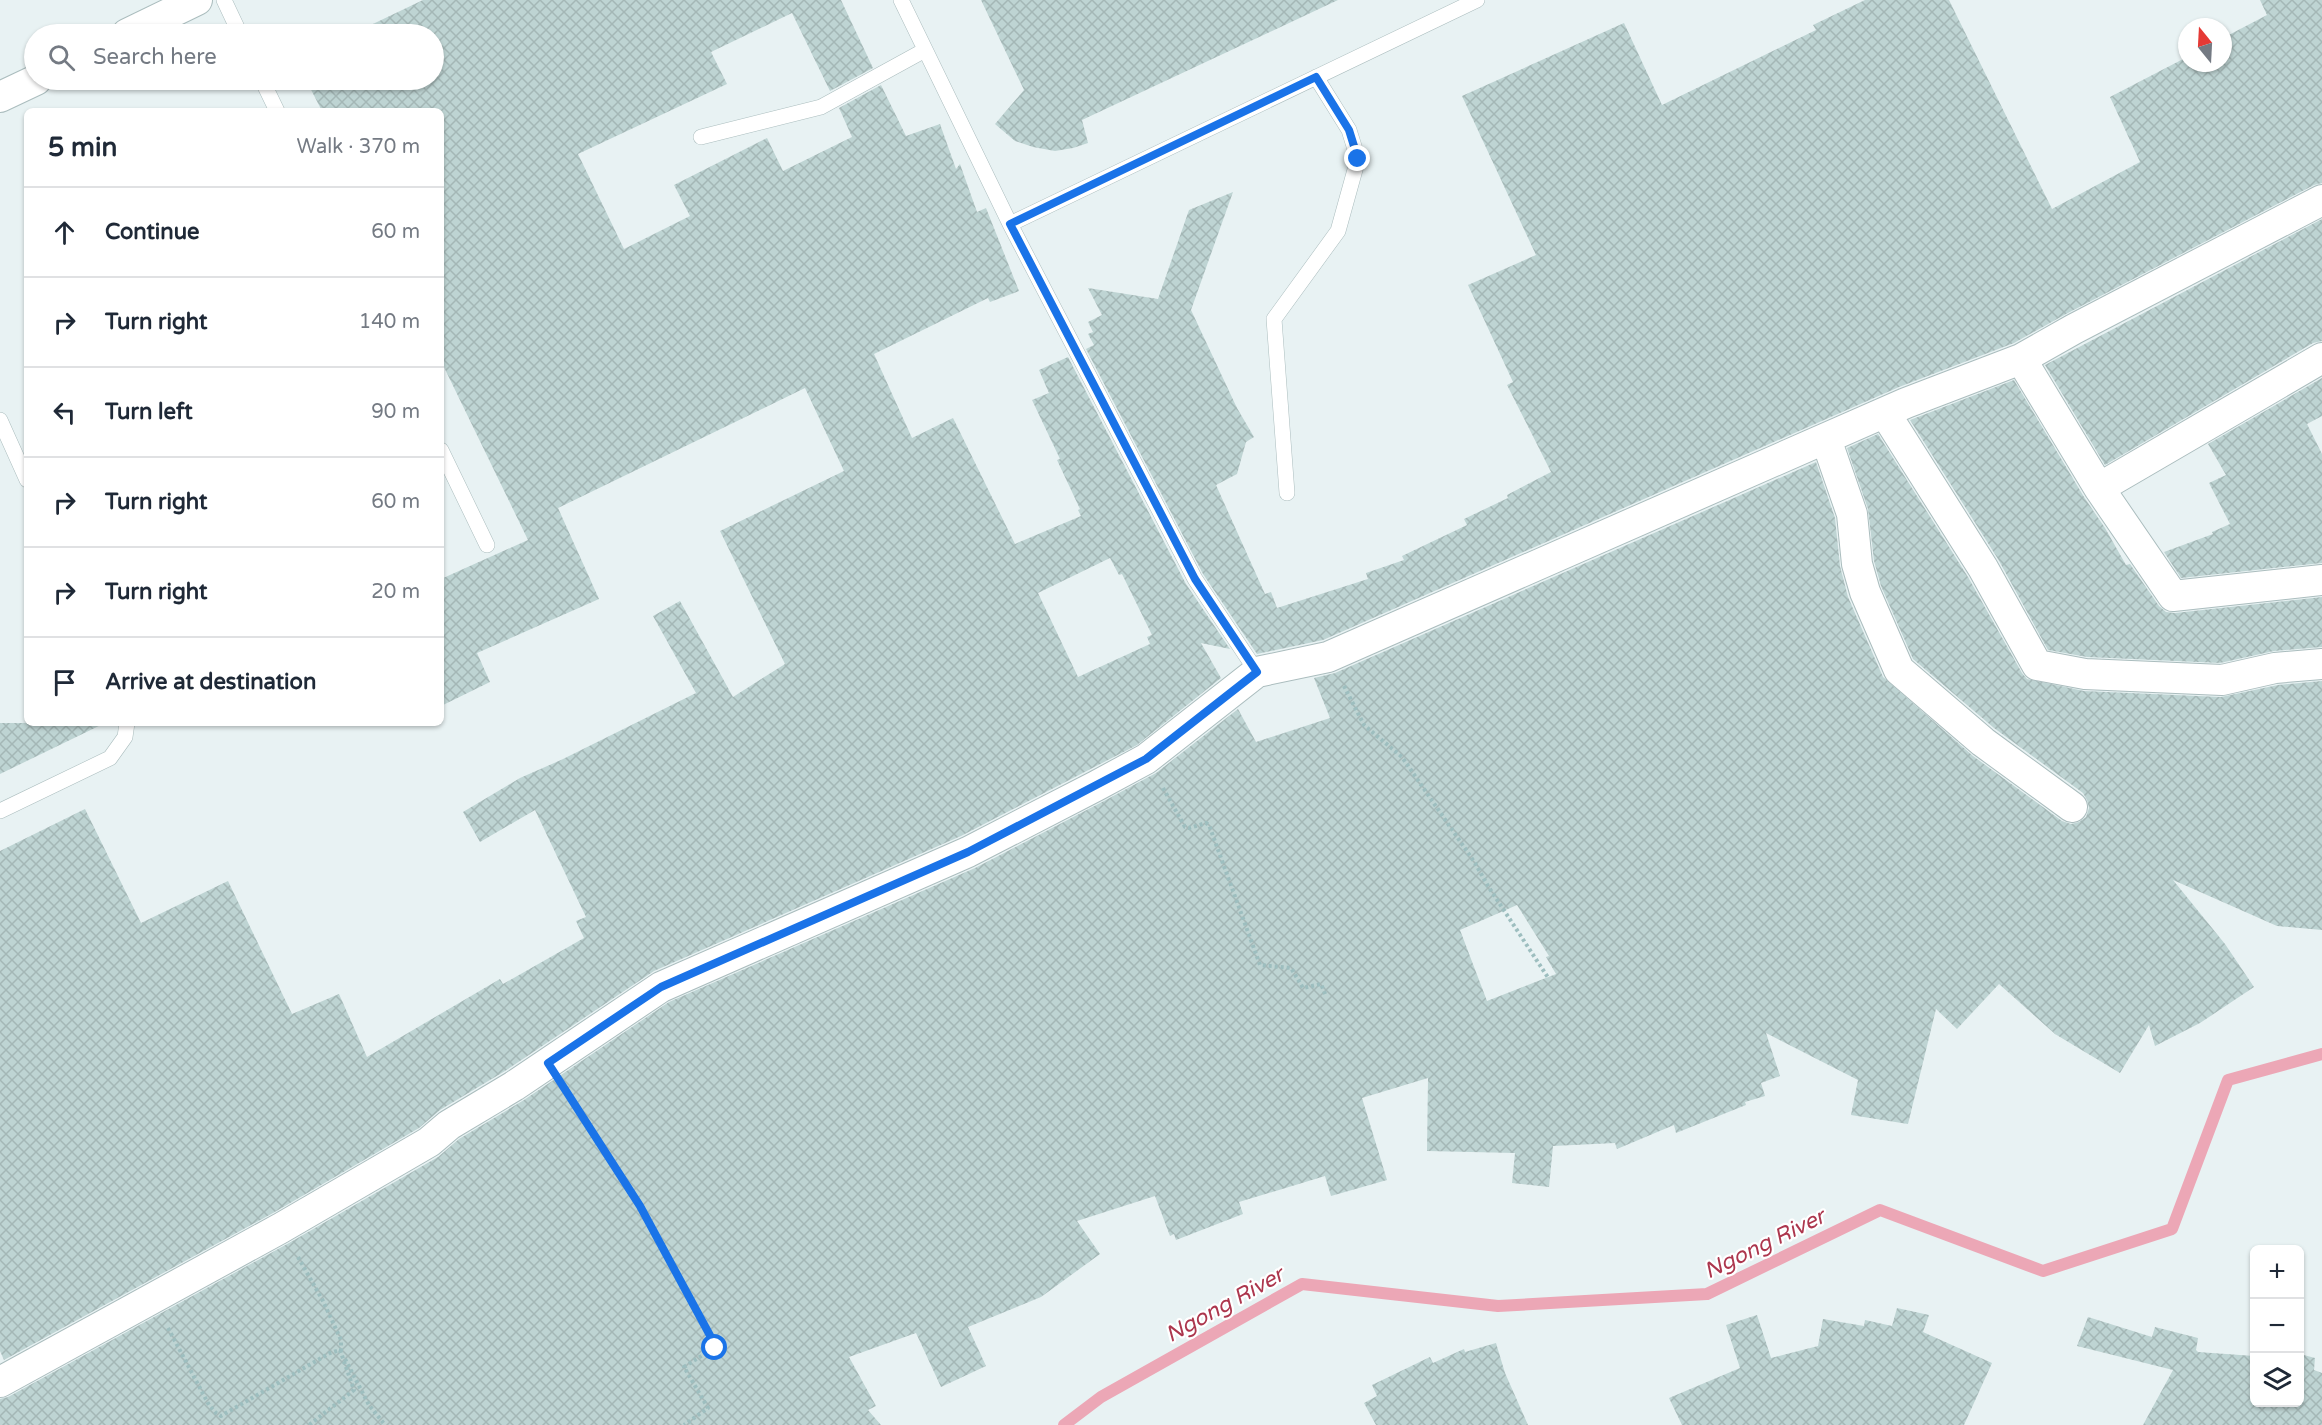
<!DOCTYPE html>
<meta charset="utf-8">
<style>
:root{--surface:#fff;--page:#f2f2f3;--text:#1f2937;--muted:#747a83;--line:#e0e1e3}
body{margin:0;font-family:"Varela Round",sans-serif;background:var(--page);color:var(--text)}
.controls{position:absolute;right:18px;bottom:18px;display:grid;overflow:hidden;border-radius:9px;box-shadow:0 2px 4px #0004}
.controls button{width:54px;height:54px;display:grid;place-items:center;padding:0;border:0;border-bottom:2px solid var(--line);background:var(--surface);color:var(--text);font:30px sans-serif}
.compass{position:absolute;left:2178px;top:18px;width:54px;height:54px;border-radius:50%;background:var(--surface);box-shadow:0 2px 4px #0004;rotate:342deg}
.stop{position:absolute;width:18px;height:18px;margin:-14px;border:4px solid #1a73e8;border-radius:50%;background:#fff}
.stop.end{background:#1a73e8;border-color:#fff;box-shadow:0 2px 6px #0008}
.list{margin:0;padding:0;list-style:none}
h2{display:flex;justify-content:space-between;align-items:center;height:78px;margin:0;padding:0 24px;font-size:26px}
h2 small{font-size:20px;font-weight:400;color:var(--muted)}
.list li{display:grid;grid-template-columns:39px 1fr auto;gap:18px;align-items:center;box-sizing:border-box;height:90px;padding:0 24px;border-top:2px solid var(--line)}
.list b{display:block;font-size:22px;white-space:nowrap}
.list em{font-size:20px;font-style:normal;color:var(--muted)}
.icon{flex:none;width:33px;height:33px;fill:none;stroke:currentColor;stroke-width:2;stroke-linecap:round;stroke-linejoin:round}
.map{position:relative;flex:none;width:2322px;height:1425px;overflow:hidden}
.search{position:absolute;background:var(--surface);box-shadow:0 2px 4px #0004;left:24px;top:24px;width:420px;height:66px;display:flex;align-items:center;gap:15px;box-sizing:border-box;padding:0 21px;border-radius:33px;color:var(--muted);font-size:22px}
.panel{position:absolute;background:var(--surface);box-shadow:0 2px 4px #0004;left:24px;top:108px;width:420px;height:618px;border-radius:9px}
.map>svg:first-child{display:block}
.lines{fill:none;stroke-linecap:round;stroke-linejoin:round}
.stream{stroke:#eca7b6;stroke-width:12}
.building{fill:url(#building-cross-hatch);fill-rule:evenodd}
.lane-casing{stroke:#abbdbe;stroke-width:16}
.street-casing{stroke:#abbdbe;stroke-width:32}
.path{stroke:#9dbebf;stroke-width:4;stroke-dasharray:3 3;stroke-linecap:butt}
.lane{stroke:#fff;stroke-width:15}
.street{stroke:#fff;stroke-width:30}
.route{stroke:#1a73e8;stroke-width:8}
.labels{text-anchor:middle;stroke-width:4.5;stroke-linejoin:round;paint-order:stroke}
.water-label{font-size:22px;font-style:italic;fill:#ac364d;stroke:#fff}
</style>
<div class="map">
<svg width="2322" height="1425" viewBox="0 0 2322 1425">
<defs>
<pattern id="building-cross-hatch" width="8" height="8" patternUnits="userSpaceOnUse" patternTransform="scale(1.5)"><rect width="8" height="8" fill="#bed4d3"/><path d="M0 0l8 8M0 8l8-8" fill="none" stroke="#a4b7b6"/></pattern>
</defs>
<rect width="100%" height="100%" fill="#e8f2f3"/>
<g class="lines">
<path class="stream" d="M1064 1425 1101 1397 1302 1284 1498 1306 1707 1294 1880 1210 2043 1271 2172 1229 2228 1080 2322 1054"/>
</g>
<path class="building" d="M423 0H841L873 68 830 91 792 13 711 52 727 84 578 154 624 249 690 216 674 185 767 138 783 171 852 137 839 108 881 85 906 136 940 124 956 169 960 164 977 212 986 208 1019 291 990 302 988 298 874 354 912 438 953 418 1015 544 1081 516 1078 510 1080 509 1057 460 1060 459 1032 400 1049 393 1039 370 1068 357 1186 584 1230 649 1201 643 1221 678 1137 745 961 836 654 971 505 1071 440 1110 419 1128 273 1213 4 1360 0 1351V851L85 809 141 923 228 881 292 1014 339 994 367 1057 500 979 503 984 584 938 576 921 586 917 535 810 480 842 463 812 520 778 561 760 696 693 653 616 680 601 733 697 785 664 720 531 844 471 805 388 558 508 599 599 477 653 490 682 441 706V579L528 540 441 361V111H322L306 80H434V34H352ZM1110 558 1119 575 1122 574 1152 635 1147 637 1150 644 1078 677 1038 593Z
M981 0H1338L1082 120 1088 143 1073 148 1055 151 1033 147 1015 141 995 124 1024 90Z
M1865 0H1949L2052 209 2140 162 2110 97 2187 57V63H2223V38L2267 15 2260 0H2322V183L2314 185 2066 314 2014 343 1899 387 1323 640 1257 654 1203 574 1086 349 1094 345 1088 334 1093 332 1088 322 1102 315 1088 288 1158 299 1189 210 1233 192 1191 310 1237 408 1254 437 1246 442 1237 474 1216 485 1265 594 1271 592 1277 608 1368 579 1366 573 1404 560 1402 556 1467 525 1464 519 1508 498 1507 495 1551 472 1507 385 1513 382 1468 285 1536 255 1462 96 1624 23 1662 105 1816 30 1813 25Z
M2322 219V341L2313 343 2105 465 2045 365Z
M2322 378V416L2307 424 2322 454V563L2181 578 2164 552 2213 534 2212 532 2230 524 2209 483 2226 475 2208 444Z
M2014 380 2084 497 2105 528 2126 565 2130 564 2159 606 2166 612 2175 613 2322 597V647L2274 651 2220 663 2087 657 2048 650 1998 559 1910 420Z
M1878 434 1968 577 2022 673 2027 679 2084 691 2221 697 2278 685 2322 681V930L2277 926 2173 880 2225 944 2254 987 2200 1023 2155 1046 2149 1025 2120 1073 2055 1034 1999 984 1957 1029 1936 1009 1908 1124 1851 1115 1858 1080 1766 1033 1780 1076 1761 1083 1765 1096 1745 1102 1746 1105 1676 1133 1674 1125 1617 1149 1615 1143 1553 1146 1549 1187 1512 1183 1515 1153 1427 1151 1428 1078 1362 1098 1387 1180 1331 1196 1325 1176 1239 1202 1243 1214 1176 1240 1174 1234 1170 1236 1155 1196 1077 1221 1100 1254 1041 1297 968 1327 986 1366 941 1387 916 1333 849 1357 876 1406 868 1410 881 1425H0V1399L8 1397 289 1243 438 1157 459 1139 524 1100 669 1002 975 868 1104 801 1156 773 1238 709 1256 742 1330 718 1314 678 1335 673 1816 462 1835 518 1840 566 1848 597 1883 677 1973 756 2062 821 2071 824 2079 822 2086 817 2089 808 2087 800 2083 793 1994 728 1913 659 1881 586 1874 561 1868 509 1847 448ZM1517 905 1549 956 1546 957 1556 974 1487 1001 1460 930Z
M0 723H105L0 774Z
M1897 1308 1929 1315 1923 1332 1992 1363 1964 1425H1682L1669 1398 1740 1368 1726 1325 1757 1315 1771 1358 1818 1346 1823 1319 1864 1326 1865 1320 1892 1326Z
M2088 1317 2152 1337 2155 1327 2198 1338 2196 1350 2198 1352 2254 1356V1402H2300V1354L2315 1358 2314 1370 2322 1373V1425H2143L2173 1370 2077 1346Z
M1496 1343 1505 1373 1528 1425H1376L1364 1403 1377 1396 1372 1385 1430 1357 1433 1363 1464 1349 1465 1352Z"/>
<g class="lines">
<defs>
<path id="lane" d="M224 0 240 34
M901 0 1010 224 1195 579 1257 672
M262 80 277 111
M701 137 821 107 925 50
M1010 224 1477 0
M0 420 27 480
M441 450 487 545
M1287 493 1274 319 1338 231 1358 159 1349 130 1316 77
M0 811 110 758 125 737 127 723"/>
<path id="street" d="M127 34 197 0
M0 97 36 80
M2021 359 2099 488 2173 596 2322 580
M1885 413 1983 568 2037 665 2085 674 2222 680 2275 668 2322 664
M1826 439 1852 514 1857 564 1865 592 1899 670 1983 742 2072 807
M2099 488 2322 358
M0 1382 281 1228 429 1142 449 1125 514 1086 661 987 968 852 1096 786 1146 759 1257 672 1328 657 1906 403 2021 359 2074 329 2322 200"/>
</defs>
<use href="#lane" class="lane-casing"/>
<use href="#street" class="street-casing"/>
<path class="path" d="M1344 686 1364 725 1402 757 1475 863 1488 886 1549 979
M1163 788 1185 827 1189 828 1206 823 1209 825 1260 965 1291 968 1303 988 1321 984 1326 996
M566 1091 640 1206 715 1345 706 1353 684 1367 708 1408 684 1425
M298 1257 323 1301 341 1340V1352
M168 1328 209 1405 216 1413 221 1416 330 1353 340 1350 354 1390 309 1425
M345 1359 369 1405 385 1425"/>
<use href="#lane" class="lane"/>
<use href="#street" class="street"/>
</g>
<g class="lines">
<path class="route" d="M715 1348 713 1341 640 1206 548 1063 661 987 968 852 1146 759 1257 672 1195 579 1010 224 1316 77 1349 130 1358 159"/>
</g>
<g class="labels">
<g class="water-label">
<text transform="translate(1764 1243) rotate(-26)" y="8">Ngong River</text>
<text transform="translate(1224 1304) rotate(-29)" y="8">Ngong River</text>
</g>
</g>
</svg>
<div class="controls">
<button>+</button>
<button>−</button>
<button><svg class="icon" aria-label="layers" viewBox="0 0 24 24"><path d="M12 4l9 5-9 5-9-5zM3 14l9 5 9-5"/></svg></button>
</div>
<svg class="compass" viewBox="-18 -18 36 36"><path d="M0-13l5 13h-10z" fill="#e53935"/><path d="M0 13l5-13h-10z" fill="#747a83"/></svg>
<div class="stop" style="left:715px;top:1348px"></div>
<div class="stop end" style="left:1358px;top:159px"></div>
<div class="search"><svg class="icon" aria-label="search" viewBox="0 0 24 24"><circle cx="10" cy="10" r="6"/><path d="M15 15l6 6"/></svg>Search here</div>
<section class="panel">
<h2>5 min<small>Walk · 370 m</small></h2>
<ul class="list">
<li><svg class="icon" aria-label="ahead" viewBox="0 0 24 24"><path d="M12 20V5M6 11l6-6 6 6"/></svg><div><b>Continue</b></div><em>60 m</em></li>
<li><svg class="icon" aria-label="right" viewBox="0 0 24 24"><path d="M7 20v-9h11M14 6l5 5-5 5"/></svg><div><b>Turn right</b></div><em>140 m</em></li>
<li><svg class="icon" aria-label="left" viewBox="0 0 24 24"><path d="M17 20v-9H6M10 6l-5 5 5 5"/></svg><div><b>Turn left</b></div><em>90 m</em></li>
<li><svg class="icon" aria-label="right" viewBox="0 0 24 24"><path d="M7 20v-9h11M14 6l5 5-5 5"/></svg><div><b>Turn right</b></div><em>60 m</em></li>
<li><svg class="icon" aria-label="right" viewBox="0 0 24 24"><path d="M7 20v-9h11M14 6l5 5-5 5"/></svg><div><b>Turn right</b></div><em>20 m</em></li>
<li><svg class="icon" aria-label="arrive" viewBox="0 0 24 24"><path d="M6 21V4h12l-3 4 3 4H6"/></svg><div><b>Arrive at destination</b></div></li>
</ul>
</section>
</div>
